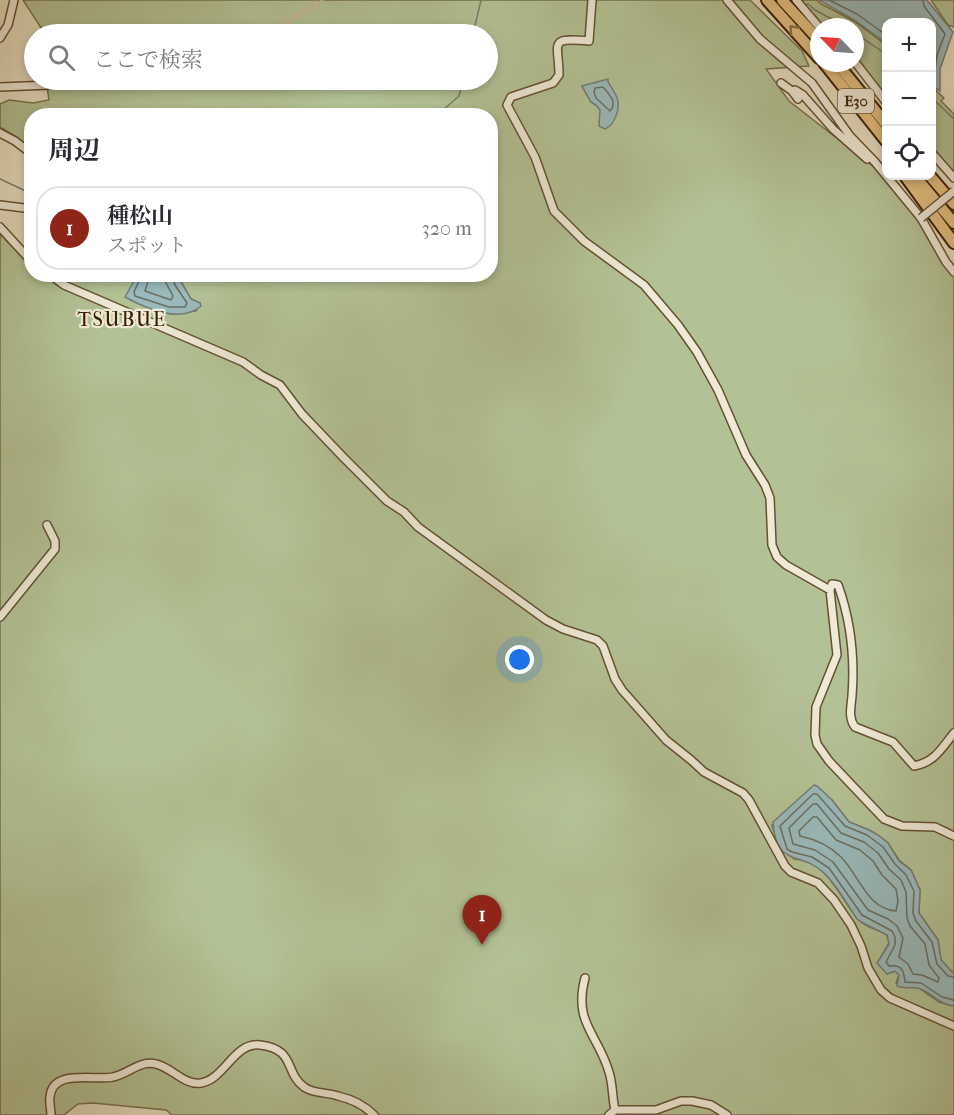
<!DOCTYPE html>
<html lang="ja">
<meta charset="utf-8">
<style>
:root{--surface:#fff;--page:#f2f2f3;--text:#2b2b33;--muted:#7c7c81;--line:#e1e1e2;--accent:#8f2418}
body{margin:0;font-family:"IM FELL French Canon","Noto Serif JP",serif;background:var(--page);color:var(--text)}
.controls{position:absolute;right:18px;top:18px;display:grid;overflow:hidden;border-radius:12px;box-shadow:0 3px 9px #0003}
.controls button{width:54px;height:54px;display:grid;place-items:center;padding:0;border:0;border-bottom:2px solid var(--line);background:var(--surface);color:var(--text);font:30px sans-serif}
.compass{position:absolute;left:810px;top:18px;width:54px;height:54px;border-radius:50%;background:var(--surface);box-shadow:0 3px 9px #0003;rotate:295deg}
.you{position:absolute;left:520px;top:660px;width:21px;height:21px;margin:-15px;border:4px solid #fff;border-radius:50%;background:#1a73e8;box-shadow:0 0 0 9px #1a73e833}
.badge{display:grid;place-items:center;width:39px;height:39px;border-radius:50%;background:var(--accent);color:#fff;font-size:20px;font-weight:700}
.pin{position:absolute;translate:-50% -50px;filter:drop-shadow(0 2px 3px #0008)}
.pin::after{content:'';position:absolute;top:32px;width:21px;height:18px;background:inherit;clip-path:polygon(0 0,100% 0,50% 100%)}
.list{margin:0;padding:0;list-style:none}
h2{display:flex;justify-content:space-between;align-items:center;height:78px;margin:0;padding:0 24px;font-size:26px}
h2 small{font-size:20px;font-weight:400;color:var(--muted)}
.list li{display:grid;grid-template-columns:39px 1fr auto;gap:18px;align-items:center;box-sizing:border-box;height:84px;margin:0 12px 12px;padding:0 12px;border:2px solid var(--line);border-radius:24px}
.list b{display:block;font-size:22px;white-space:nowrap}
.list p{margin:0;font-size:20px;white-space:nowrap;color:var(--muted)}
.list em{font-size:20px;font-style:normal;color:var(--muted)}
.icon{flex:none;width:33px;height:33px;fill:none;stroke:currentColor;stroke-width:2;stroke-linecap:round;stroke-linejoin:round}
.map{position:relative;flex:none;width:954px;height:1115px;overflow:hidden}
.search{position:absolute;background:var(--surface);box-shadow:0 3px 9px #0003;left:24px;top:24px;width:474px;height:66px;display:flex;align-items:center;gap:15px;box-sizing:border-box;padding:0 21px;border-radius:33px;color:var(--muted);font-size:22px}
.panel{position:absolute;background:var(--surface);box-shadow:0 3px 9px #0003;left:24px;top:108px;width:474px;height:174px;border-radius:24px}
.map>svg:first-child{display:block}
.green{fill:#b3c295;stroke:#76724c;stroke-width:1.5;fill-rule:evenodd}
.water{fill:#9ababc;stroke:#747d72;stroke-width:1.5}
.lines{fill:none;stroke-linecap:round;stroke-linejoin:round}
.shore{stroke:#6a6e60;stroke-width:1.5}
.stream{stroke:#747d72;stroke-width:1.5}
.minor-tunnel{stroke:#c4b99c;stroke-width:7;stroke-dasharray:7 3.5;stroke-linecap:butt}
.minor-casing{stroke:#655033;stroke-width:10}
.highway-casing{stroke:#3a2103;stroke-width:14}
.minor{stroke:#efead7;stroke-width:7}
.highway{stroke:#e4c081;stroke-width:10}
.minor-bridge-casing{stroke:#655033;stroke-width:10;stroke-linecap:butt}
.minor-bridge{stroke:#efead7;stroke-width:7}
.oneway{stroke:#8f7042}
.labels{text-anchor:middle;stroke-width:4.5;stroke-linejoin:round;paint-order:stroke}
.shield{fill:#efead7;stroke:#705d43;stroke-width:1.5}
.shield-label{font-size:15px;font-weight:bold;fill:#3a2103}
.quarter-label{font-size:20px;letter-spacing:1.5px;fill:#3a2103;stroke:#efead7}
</style>
<div class="map">
<svg width="954" height="1115" viewBox="0 0 954 1115">
<rect width="100%" height="100%" fill="#e7dfc2"/>
<filter id="stains"><feTurbulence type="fractalNoise" baseFrequency=".00333" numOctaves="4"/><feColorMatrix values="0 0 0 0 .2 0 0 0 0 .09 0 0 0 0 .02 0 0 0 .5 -.17"/></filter>
<radialGradient id="worn" r=".72"><stop offset=".6" stop-color="#630" stop-opacity="0"/><stop offset="1" stop-color="#630" stop-opacity=".3"/></radialGradient>
<path class="green" d="M23 0H750L802 51 809 66 766 69 789 101 879 171 916 216 948 270 954 276V974L941 960 938 940 919 913 920 890 911 870 899 860 888 843 878 835 869 830 849 822 832 800 772 825 778 844 794 859C829 860 840 901 861 922 868 928 879 930 887 935L889 943 882 955 879 965 890 973 895 971 899 975 896 983 919 988 939 1002 954 1006V1115H172L166 1110 93 1103 78 1104 64 1115H0V234L28 263 31 262 32 274 138 275 133 282 135 302 168 313 196 311 200 303 191 299 177 275 490 274V180C500 158 491 138 490 116H32L31 151 15 136 0 127V104L9 100 33 103 49 100 46 80H488V34H45ZM608 82 609 84 599 124 601 110 596 105 591 102 582 86Z
M798 0H817L821 4 854 21 886 45V100L855 60V27H821Z
M931 0H954V27L948 25Z
M932 87 944 98 941 101 954 114V174L932 151Z"/>
<path class="water" d="M819 0H927L953 32 940 69V91L932 86V22H886V43L854 20Z
M608 79V82C617 96 622 102 615 118 612 124 611 126 605 129L599 126 600 110 596 105 591 102 582 86Z
M138 274 177 275 191 299 200 303 201 306C181 324 145 308 125 297Z
M814 785 817 786 832 800 849 822 869 830 878 835 888 843 899 861 911 870 920 890 919 913 938 940 941 960 954 974V1006C937 1004 930 990 917 988 910 987 904 989 897 986L899 975 895 971 887 974 877 963 889 944 887 935 863 923 857 919C847 904 837 885 824 873 800 850 776 869 773 822Z"/>
<g class="lines">
<path class="shore" d="M829 0 857 14 886 35
M923 0 924 6 945 34 937 55 934 79 932 81
M603 87C609 94 618 103 610 111L596 98 594 92 595 88Z
M142 274 134 292 135 296 169 307H185L187 303 175 285 172 274
M150 274 145 291 171 300 173 296 165 281 164 274
M813 804H817L841 833 864 842 878 853 889 869 901 880 906 892 907 918 910 926 925 944 929 965 939 978 938 982 922 975 913 974 908 964 899 957 903 938 897 926 888 919 868 910 833 862 815 850 793 844 789 828Z
M813 817H817L836 840 860 850 873 861 882 875 896 889 898 901 896 911C867 909 859 875 841 857 830 846 814 839 800 836L799 831Z
M954 977 948 976 937 964 932 942 916 921 913 913 914 891 906 875 895 864 883 847 867 835 845 826 817 794H813L780 826 787 849 792 852 812 857 829 868 862 915 892 931 895 937V945L886 962 889 966C902 964 904 971 905 982L921 983 942 997 954 1000"/>
<path class="stream" d="M803 6 808 4 815 10 846 27
M855 33 886 54
M473 34 481 0
M932 98 954 119
M440 116 443 110 459 96 463 80
M0 179 32 194"/>
<path class="minor-tunnel" d="M267 34 323 0
M50 85 90 80"/>
<defs>
<path id="minor" d="M592 0 589 41C547 37 559 43 559 75L553 83 511 97 507 105 535 157 554 211 584 241 644 285 678 325 697 352 718 390 746 455 765 485 770 498 772 545 777 557 786 565 830 590
M727 0 760 39 812 83 850 136 875 162 921 218 946 262 954 272
M796 0 819 27
M0 38 8 25 14 0
M855 62 886 102
M781 83 792 91 798 99
M0 87 50 85
M792 91 795 90 803 95 833 129 867 159
M0 133 15 141 32 154
M932 153 954 178
M0 205 32 209
M0 227 32 262
M49 274 64 285 243 362 261 375 280 385 302 414 343 457 387 501 404 512 418 527 546 620 563 629 597 640 603 646 615 679 622 690 666 740 691 760 704 772 743 793 749 800 785 866 791 872 818 883 834 900 851 925 861 946 868 968 881 990 890 998 954 1026
M0 617 55 549V541L47 525
M954 733C941 749 935 762 914 766L893 742 855 727C848 718 851 707 852 696 855 657 851 621 838 585L832 584 830 590 837 655 816 707 815 735 817 744 829 761 884 819 902 826 935 827 954 836
M585 978C573 1023 598 1034 609 1072 613 1084 612 1097 615 1110
M51 1115C51 1109 49 1102 50 1097 52 1068 96 1081 113 1077 128 1074 140 1060 156 1064 171 1067 185 1086 201 1083 225 1079 234 1042 260 1045 296 1049 284 1072 304 1087 313 1094 327 1092 338 1096 351 1099 365 1106 374 1115
M609 1115 615 1110H656L681 1101H692L711 1105 727 1115"/>
<path id="highway" d="M767 0 819 58
M782 0 819 40
M824 63 886 141
M837 63 886 124
M905 176 954 243
M915 176 954 223
M930 176 954 204"/>
</defs>
<use href="#minor" class="minor-casing"/>
<use href="#highway" class="highway-casing"/>
<use href="#minor" class="minor"/>
<use href="#highway" class="highway"/>
<defs>
<path id="minor-bridge" d="M921 218 954 191"/>
</defs>
<use href="#minor-bridge" class="minor-bridge-casing"/>
<use href="#minor-bridge" class="minor-bridge"/>
</g>
<defs><path id="oneway-chevron" d="M-2-3.5L2.5 0L-2 3.5" fill="none" stroke-width="1.6" stroke-linecap="round" stroke-linejoin="round" transform="scale(1.5)"/></defs>
<use class="oneway" href="#oneway-chevron" transform="translate(793 29) rotate(-132)"/>
<g class="labels">
<rect class="shield" x="838" y="89" width="36" height="24" rx="4.5"/>
<g class="shield-label">
<text x="856" y="106">E30</text>
</g>
<g class="quarter-label">
<text x="122" y="326">TSUBUE</text>
</g>
</g>
<rect width="100%" height="100%" filter="url(#stains)"/>
<rect width="100%" height="100%" fill="url(#worn)"/>
</svg>
<div class="controls">
<button>+</button>
<button>−</button>
<button><svg class="icon" aria-label="locate" viewBox="0 0 24 24"><circle cx="12" cy="12" r="6"/><path d="M12 2v4M12 18v4M2 12h4M18 12h4"/></svg></button>
</div>
<svg class="compass" viewBox="-18 -18 36 36"><path d="M0-13l5 13h-10z" fill="#e53935"/><path d="M0 13l5-13h-10z" fill="#7c7c81"/></svg>
<div class="you"></div>
<div class="pin badge" style="left:482px;top:945px">1</div>
<div class="search"><svg class="icon" aria-label="search" viewBox="0 0 24 24"><circle cx="10" cy="10" r="6"/><path d="M15 15l6 6"/></svg>ここで検索</div>
<section class="panel">
<h2>周辺<small></small></h2>
<ul class="list">
<li><span class="badge">1</span><div><b>種松山</b><p>スポット</p></div><em>320 m</em></li>
</ul>
</section>
</div>
